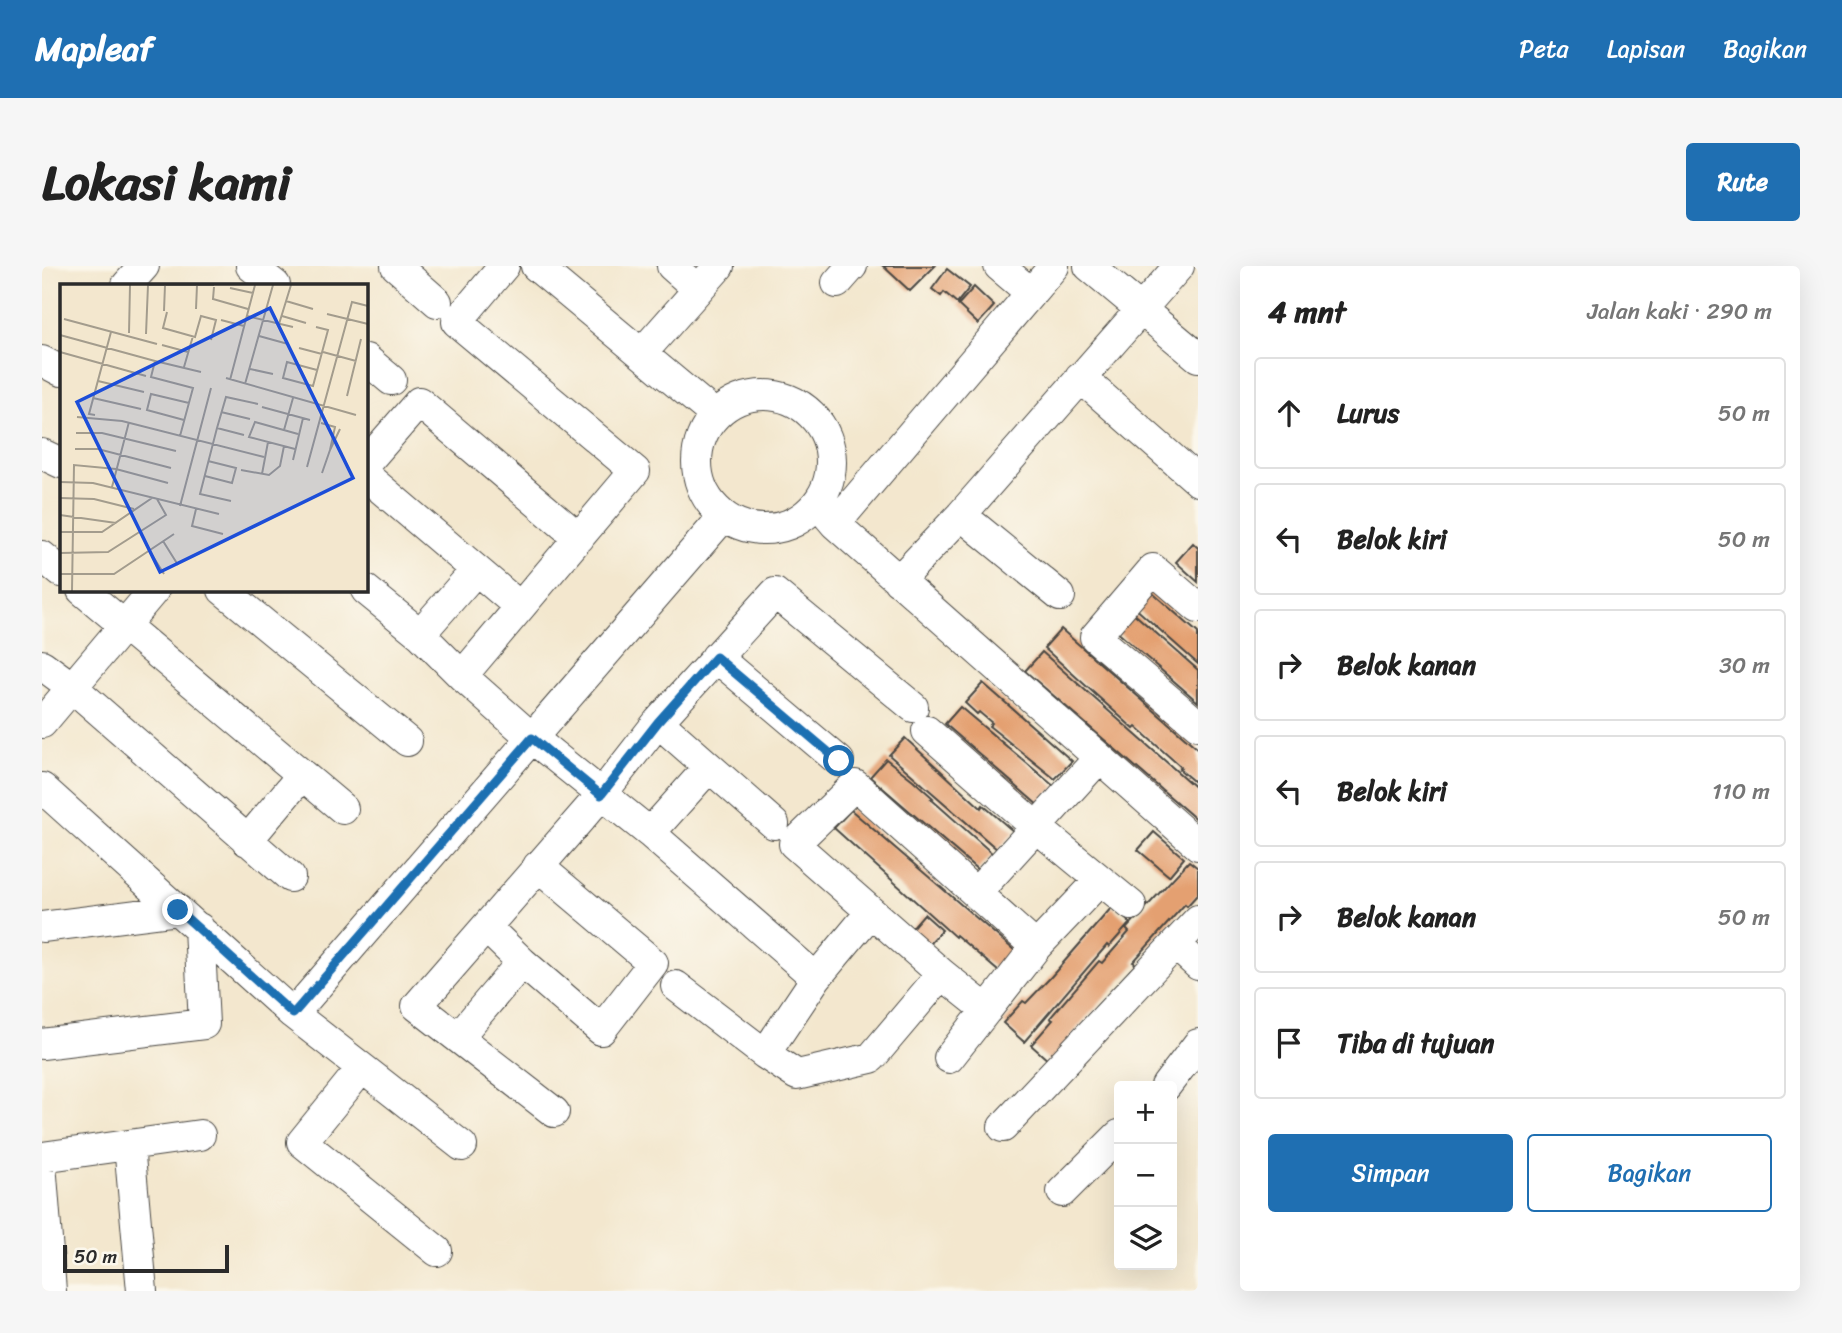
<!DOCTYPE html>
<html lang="id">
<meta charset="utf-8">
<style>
:root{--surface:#fff;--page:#f6f6f6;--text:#222;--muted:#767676;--line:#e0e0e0;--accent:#1f6fb2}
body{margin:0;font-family:Sriracha,sans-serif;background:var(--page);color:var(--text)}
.controls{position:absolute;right:21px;bottom:21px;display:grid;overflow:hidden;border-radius:7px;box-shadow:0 7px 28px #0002}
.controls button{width:63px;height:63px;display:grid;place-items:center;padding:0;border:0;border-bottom:2px solid var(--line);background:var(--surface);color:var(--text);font:35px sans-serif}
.scale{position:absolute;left:21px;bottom:18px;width:166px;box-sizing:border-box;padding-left:7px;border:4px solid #2b2b2b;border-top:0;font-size:19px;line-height:24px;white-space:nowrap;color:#2b2b2b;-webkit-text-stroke:5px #fbf7ec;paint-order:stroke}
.stop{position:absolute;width:21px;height:21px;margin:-16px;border:5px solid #1f6fb2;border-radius:50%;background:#fff}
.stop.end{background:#1f6fb2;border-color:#fff;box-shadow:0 2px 7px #0008}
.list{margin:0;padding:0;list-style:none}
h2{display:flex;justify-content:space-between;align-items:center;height:91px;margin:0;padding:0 28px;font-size:30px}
h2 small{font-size:23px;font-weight:400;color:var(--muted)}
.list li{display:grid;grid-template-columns:46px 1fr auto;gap:21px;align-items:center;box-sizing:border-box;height:112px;margin:0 14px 14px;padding:0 14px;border:2px solid var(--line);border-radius:7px}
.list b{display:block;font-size:26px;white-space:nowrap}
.list em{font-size:23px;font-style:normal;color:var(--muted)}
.actions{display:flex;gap:14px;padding:21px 28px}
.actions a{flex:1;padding:16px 0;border:2px solid var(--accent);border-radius:7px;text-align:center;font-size:24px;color:var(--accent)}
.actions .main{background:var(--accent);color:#fff}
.icon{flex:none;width:38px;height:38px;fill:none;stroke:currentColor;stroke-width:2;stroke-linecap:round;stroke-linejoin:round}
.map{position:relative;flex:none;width:1156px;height:1025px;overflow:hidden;border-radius:7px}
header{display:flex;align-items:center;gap:42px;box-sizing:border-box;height:98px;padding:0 35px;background:var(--accent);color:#fff}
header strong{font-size:33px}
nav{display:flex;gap:38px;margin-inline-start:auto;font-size:24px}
.intro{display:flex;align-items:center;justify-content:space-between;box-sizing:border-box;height:168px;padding:0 42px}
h1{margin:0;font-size:49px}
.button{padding:18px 32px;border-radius:7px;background:var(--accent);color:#fff;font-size:24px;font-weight:700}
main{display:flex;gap:42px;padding:0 42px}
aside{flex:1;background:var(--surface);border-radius:7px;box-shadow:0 7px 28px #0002}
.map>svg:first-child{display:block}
.building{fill:#e4a071}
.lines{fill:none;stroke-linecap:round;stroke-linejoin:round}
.minor-casing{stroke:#494743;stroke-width:32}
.minor{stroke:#fff;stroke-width:30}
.route{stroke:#1f6fb2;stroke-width:9}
.inset-road{fill:none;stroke:#a39c8d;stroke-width:2}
.view{fill:#1d4ed8;fill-opacity:0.15;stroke:#1d4ed8;stroke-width:3.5}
.inset-edge{fill:none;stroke:#2b2b2b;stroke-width:3.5}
</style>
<header>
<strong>Mapleaf</strong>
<nav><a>Peta</a><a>Lapisan</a><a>Bagikan</a></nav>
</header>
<div class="intro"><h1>Lokasi kami</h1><a class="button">Rute</a></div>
<main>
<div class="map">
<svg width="1156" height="1025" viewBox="0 0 1156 1025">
<rect width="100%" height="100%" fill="#fbf7ec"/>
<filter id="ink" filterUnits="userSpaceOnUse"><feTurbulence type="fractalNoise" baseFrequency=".0143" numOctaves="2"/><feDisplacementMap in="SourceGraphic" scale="14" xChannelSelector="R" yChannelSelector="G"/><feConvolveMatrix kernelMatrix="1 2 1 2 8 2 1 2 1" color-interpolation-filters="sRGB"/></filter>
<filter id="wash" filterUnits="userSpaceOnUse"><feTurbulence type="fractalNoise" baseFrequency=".00686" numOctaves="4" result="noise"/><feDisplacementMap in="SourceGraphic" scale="28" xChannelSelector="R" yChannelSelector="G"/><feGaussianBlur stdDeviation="1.57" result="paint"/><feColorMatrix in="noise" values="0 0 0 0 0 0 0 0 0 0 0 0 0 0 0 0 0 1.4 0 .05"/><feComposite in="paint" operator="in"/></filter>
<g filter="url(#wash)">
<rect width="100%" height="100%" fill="#f3e7ce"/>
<g id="blocks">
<path class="building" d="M841 0H893L868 25Z
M905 3 928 21 915 37 902 26 899 30 890 23Z
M932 21 952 40 936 58 916 39Z
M1151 277 1156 282V316L1134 296Z
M1106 323 1156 367V398L1091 340Z
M1089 345 1156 404V436L1073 364Z
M1019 363 1156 483V519L1137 503 1139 501 1094 461 1092 463 1002 382Z
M1000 386 1156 524V555L983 405Z
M941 417 1030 495 1013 513 947 460 950 457 937 446 935 448 923 437Z
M918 441 1013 521 997 540 903 458Z
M863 472 939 542 941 539 972 566 956 584 847 489Z
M844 493 871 514 891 532 889 533 951 588 936 604 828 511Z
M809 544 980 691 963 711 914 669 913 671 792 562Z
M1112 566 1142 592 1127 610 1096 584Z
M1147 595 1156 602V628L1145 640 1143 638 1091 696 1094 698 1042 754 1008 796 989 779 1011 754 1008 752 1057 695 1060 697 1074 681 1087 666 1084 663Z
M1070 641 1088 657 1067 681 1065 679 982 776 961 757 981 735 984 737 1008 712Z
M882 648 900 664 886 679 869 663Z"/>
</g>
</g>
<g filter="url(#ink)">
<use href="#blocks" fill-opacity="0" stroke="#494743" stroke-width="2"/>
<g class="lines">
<defs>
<path id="minor" d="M209 0 233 19
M354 0 395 36
M494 0 673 149
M630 0 656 23
M957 0 989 27
M1047 0 1156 91
M795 17 810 0
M85 19 102 0
M600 87 677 0
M324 93 349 114
M0 95 19 105
M1038 111 1156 215
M655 196a67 67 0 1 1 134 0a67 67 0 1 1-134 0Z
M0 188 19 197
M324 197 377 136 537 272
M324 210 478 341
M776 238 793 258 1156 579
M919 249 1018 330
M793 258 1012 0
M0 290 19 306
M856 315 919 249 1137 0
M40 324 301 543
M181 324 365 475
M324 324 378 368 420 410 490 472 608 567 774 712
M1156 342 1111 303 1053 371 1156 459
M378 368 434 304
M674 391 797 495
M0 399 30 421 248 611
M420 410 593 205 415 56 462 0
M616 456 732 558
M0 457 112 324
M885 465 994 561 1089 639
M0 522 251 748 420 880
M608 567 667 501
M205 575 260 509
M935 626 1057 492
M0 661 136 644
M444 661 480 696 559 764 611 697 496 600
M1134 679 1156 699
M634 720 723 788 755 809 829 792 900 708
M945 744 900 708 752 578 813 519 994 681
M251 748 682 250
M417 770 480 696
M0 778 162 758 157 662
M723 788 774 712 829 646
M907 792 994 681 1058 614
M320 802 260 876 395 985
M1124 820 1156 778
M512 846 375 740 559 529 616 456 733 327 871 441
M961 861 1156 654
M87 879 100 1025
M0 891 158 869
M0 910 9 1025
M1020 926 1077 869"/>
</defs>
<use href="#minor" class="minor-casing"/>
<use href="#minor" class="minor"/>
</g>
</g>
<g class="lines" filter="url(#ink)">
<path class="route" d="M136 644 251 748 490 472 559 529 616 456 674 391 797 495"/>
</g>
<g transform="translate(18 18)">
<rect width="308" height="308" fill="#f3e7ce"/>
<path class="inset-road" d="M87 1H154M154 3 153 15 188 25M170 4 193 9M226 17 253 25M136 25 137 1M104 27 105 1M107 28 103 44 135 53 141 32 156 36 151 56M267 30 308 40M187 32 233 43M222 32 246 39M4 35 97 60M161 36 184 42M219 40 231 1M256 43 268 46 253 102 223 94 227 78 257 86M69 49 70 1M86 50 88 1M0 51 95 77M199 52 228 60M102 61 128 68M239 64 262 70M0 68 86 92M263 68 296 77M124 83 133 52M190 85 213 90M166 94 296 131M170 96 195 1M38 97 84 108M185 100 213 1M287 112 301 55M33 114 81 125M202 123 250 136M161 128 190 135M35 131 29 130 51 48M17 133 62 137 204 173M124 136 87 126 91 110 129 119M261 139 275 143 270 166 280 145M157 144 184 151M224 146 233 114M16 149H42L116 167M120 152 133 104 91 93 95 77 141 88M15 165H38L111 184M235 165 189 153 195 138 238 150M233 176 243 134M247 183 292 18 308 22M181 186 209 191 220 182 224 162M262 189 270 166M202 190 208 158M145 192 172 199 176 184 148 177M0 198 33 199 159 230M52 203 69 138M0 214 34 215 74 225M171 217 140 210 157 144 166 113 198 120M120 222 151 104M136 225 132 242 163 250M0 231 56 239M0 248H42L92 214M103 257 118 281M89 266 104 290M0 269 48 268 106 231 97 215M0 290H54L114 250M12 307 14 181 56 185 108 199"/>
<path class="view" d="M210 24 293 194 100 288 17 118Z"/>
<rect width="308" height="308" class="inset-edge"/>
</g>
</svg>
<div class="controls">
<button>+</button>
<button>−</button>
<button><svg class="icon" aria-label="layers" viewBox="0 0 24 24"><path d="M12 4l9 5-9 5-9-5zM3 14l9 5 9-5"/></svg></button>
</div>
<div class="scale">50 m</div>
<div class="stop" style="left:797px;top:495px"></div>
<div class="stop end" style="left:136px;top:644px"></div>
</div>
<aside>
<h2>4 mnt<small>Jalan kaki · 290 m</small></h2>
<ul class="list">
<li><svg class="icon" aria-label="ahead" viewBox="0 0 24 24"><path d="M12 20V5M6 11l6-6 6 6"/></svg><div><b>Lurus</b></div><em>50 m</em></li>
<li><svg class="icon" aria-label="left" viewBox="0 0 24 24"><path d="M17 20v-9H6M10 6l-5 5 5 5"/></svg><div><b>Belok kiri</b></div><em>50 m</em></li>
<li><svg class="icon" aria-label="right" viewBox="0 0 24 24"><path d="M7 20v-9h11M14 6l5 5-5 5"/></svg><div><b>Belok kanan</b></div><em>30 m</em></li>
<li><svg class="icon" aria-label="left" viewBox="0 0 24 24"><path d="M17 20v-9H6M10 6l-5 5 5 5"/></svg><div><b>Belok kiri</b></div><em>110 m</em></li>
<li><svg class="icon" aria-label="right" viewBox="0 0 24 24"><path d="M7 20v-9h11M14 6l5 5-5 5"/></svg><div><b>Belok kanan</b></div><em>50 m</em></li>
<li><svg class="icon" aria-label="arrive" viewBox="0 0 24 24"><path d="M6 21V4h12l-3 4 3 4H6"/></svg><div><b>Tiba di tujuan</b></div></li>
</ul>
<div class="actions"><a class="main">Simpan</a><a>Bagikan</a></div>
</aside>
</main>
